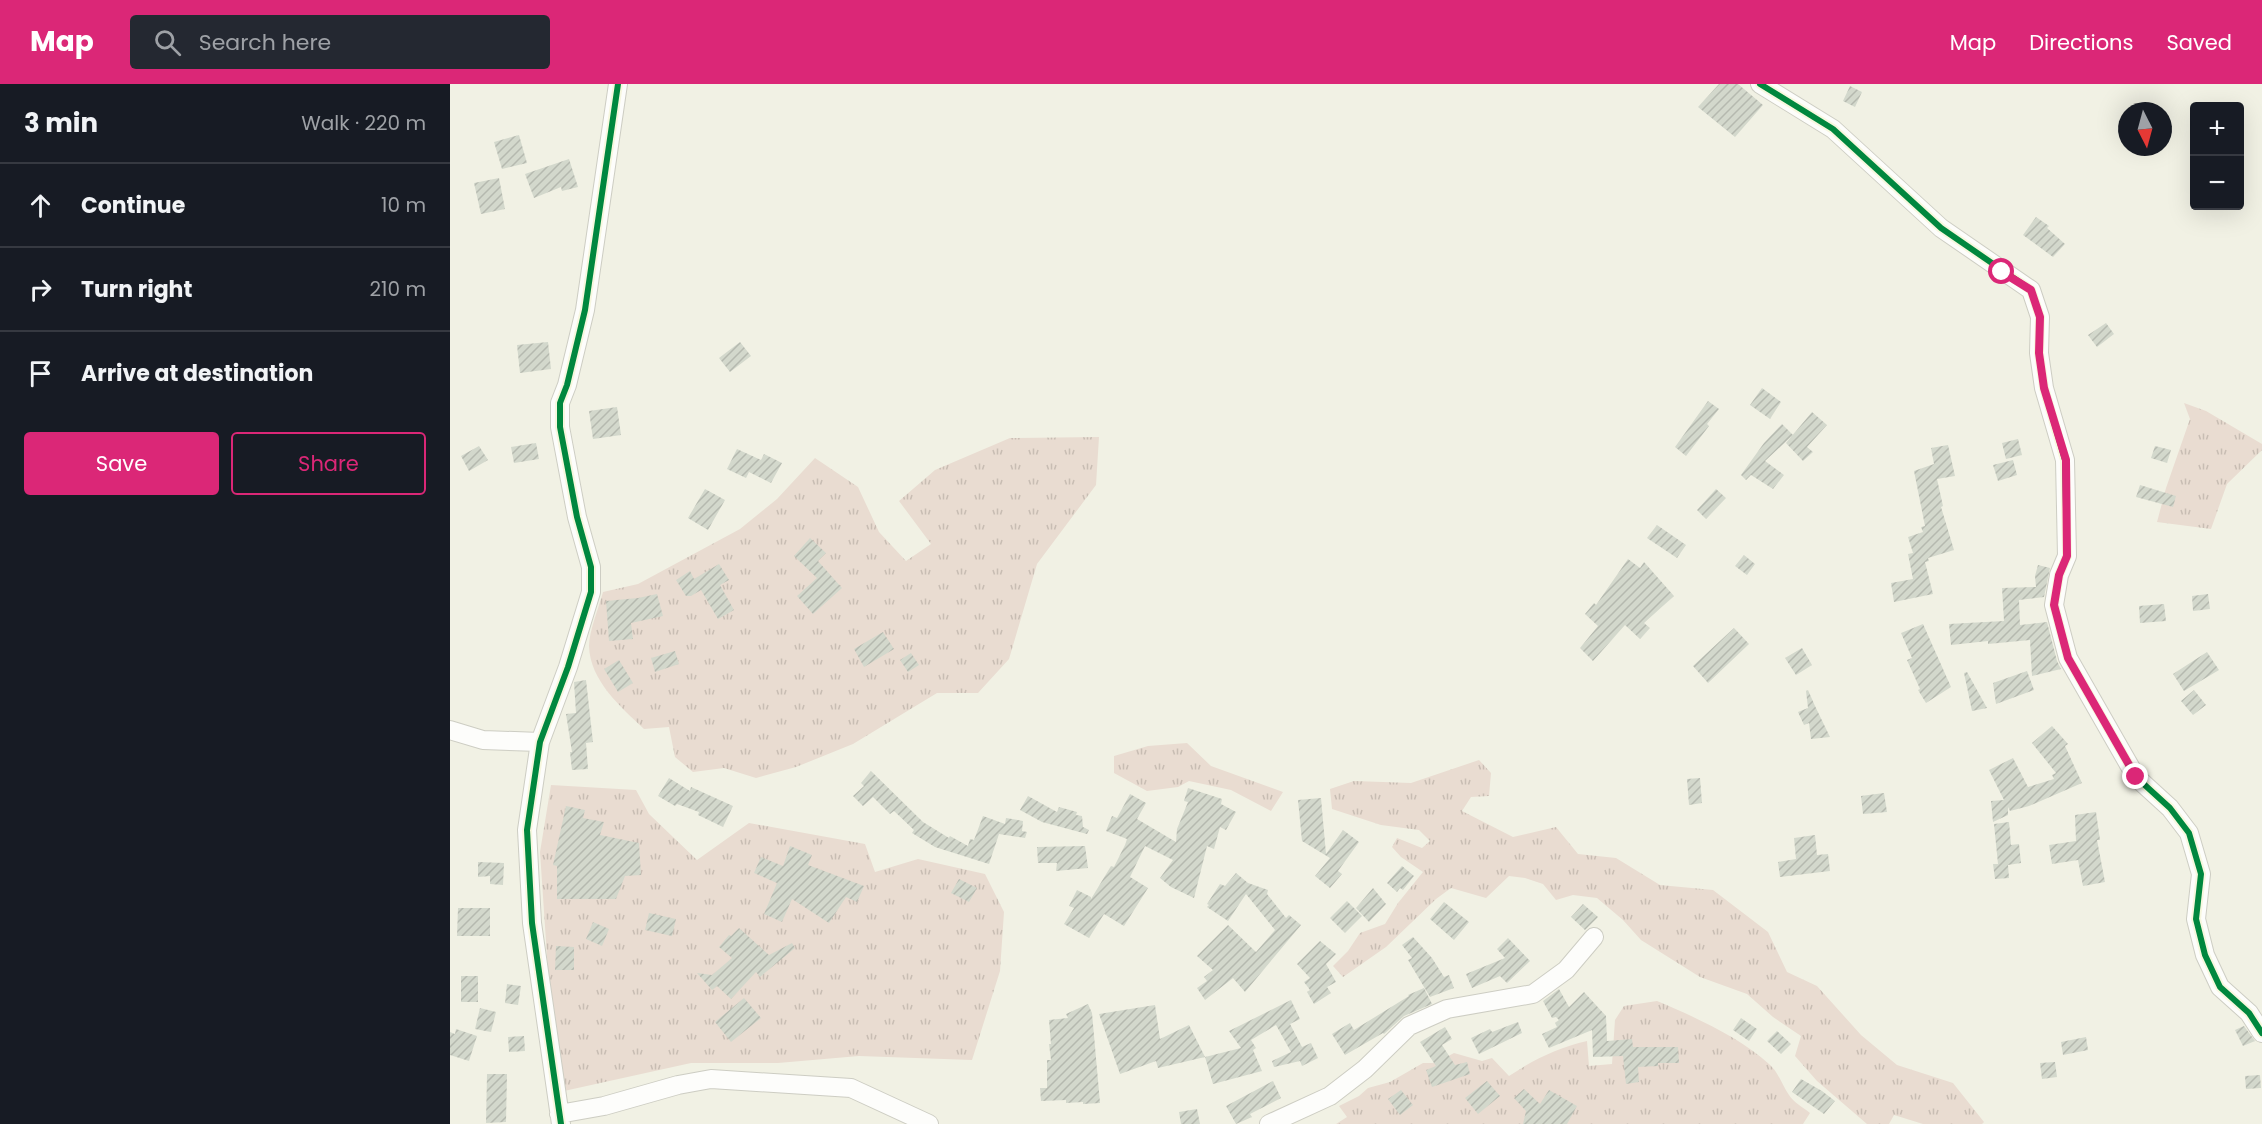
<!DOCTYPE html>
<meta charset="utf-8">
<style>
:root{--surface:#171b24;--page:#242831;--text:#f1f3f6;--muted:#9ea1a6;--line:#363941;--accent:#db2777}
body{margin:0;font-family:Poppins,sans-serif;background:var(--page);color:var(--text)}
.controls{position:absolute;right:18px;top:18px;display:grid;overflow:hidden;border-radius:6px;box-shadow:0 6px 24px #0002}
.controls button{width:54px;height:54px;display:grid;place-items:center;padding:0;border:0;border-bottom:2px solid var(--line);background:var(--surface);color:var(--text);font:30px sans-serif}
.compass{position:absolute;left:1668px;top:18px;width:54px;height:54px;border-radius:50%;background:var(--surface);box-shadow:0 6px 24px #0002;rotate:174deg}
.stop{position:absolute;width:18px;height:18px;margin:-14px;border:4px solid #db2777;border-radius:50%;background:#fff}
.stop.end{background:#db2777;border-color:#fff;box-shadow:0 2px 6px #0008}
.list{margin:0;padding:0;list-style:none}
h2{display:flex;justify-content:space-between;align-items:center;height:78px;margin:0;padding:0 24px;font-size:26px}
h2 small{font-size:20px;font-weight:400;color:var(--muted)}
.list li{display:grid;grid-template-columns:39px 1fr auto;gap:18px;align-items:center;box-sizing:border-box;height:84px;padding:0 24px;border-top:2px solid var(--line)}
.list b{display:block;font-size:22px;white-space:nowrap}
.list em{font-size:20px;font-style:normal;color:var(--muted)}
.actions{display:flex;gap:12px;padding:18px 24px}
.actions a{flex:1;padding:14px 0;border:2px solid var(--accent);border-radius:6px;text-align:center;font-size:21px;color:var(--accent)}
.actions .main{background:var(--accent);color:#fff}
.icon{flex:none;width:33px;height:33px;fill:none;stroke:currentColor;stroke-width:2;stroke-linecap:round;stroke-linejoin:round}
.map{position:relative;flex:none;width:1812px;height:1040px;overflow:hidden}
header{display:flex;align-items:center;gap:36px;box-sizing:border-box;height:84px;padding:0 30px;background:var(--accent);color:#fff}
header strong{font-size:28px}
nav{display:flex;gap:33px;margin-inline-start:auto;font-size:21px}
.search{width:420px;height:54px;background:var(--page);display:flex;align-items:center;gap:15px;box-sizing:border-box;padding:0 21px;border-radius:6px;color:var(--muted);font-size:22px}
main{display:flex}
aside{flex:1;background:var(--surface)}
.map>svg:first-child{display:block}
.grass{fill:url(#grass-tufts)}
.building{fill:url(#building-hatch)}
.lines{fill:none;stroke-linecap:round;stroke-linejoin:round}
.minor-casing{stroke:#cdcdc3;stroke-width:20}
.minor{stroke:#fdfdfb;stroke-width:18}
.cycleway-casing{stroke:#f7f7de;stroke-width:10}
.cycleway{stroke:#00873e;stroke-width:6}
.route{stroke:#db2777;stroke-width:8}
</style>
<header>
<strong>Map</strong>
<div class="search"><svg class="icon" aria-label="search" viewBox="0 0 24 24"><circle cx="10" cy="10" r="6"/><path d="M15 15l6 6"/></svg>Search here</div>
<nav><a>Map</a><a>Directions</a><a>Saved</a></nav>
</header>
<main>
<aside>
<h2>3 min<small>Walk · 220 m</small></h2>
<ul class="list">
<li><svg class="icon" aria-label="ahead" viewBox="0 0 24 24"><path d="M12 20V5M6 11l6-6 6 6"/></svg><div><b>Continue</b></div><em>10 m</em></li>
<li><svg class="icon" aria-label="right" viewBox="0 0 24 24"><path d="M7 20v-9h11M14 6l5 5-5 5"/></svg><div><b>Turn right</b></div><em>210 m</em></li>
<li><svg class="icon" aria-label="arrive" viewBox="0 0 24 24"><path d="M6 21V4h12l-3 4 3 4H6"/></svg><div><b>Arrive at destination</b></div></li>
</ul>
<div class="actions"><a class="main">Save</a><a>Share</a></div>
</aside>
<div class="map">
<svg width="1812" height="1040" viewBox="0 0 1812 1040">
<defs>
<pattern id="grass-tufts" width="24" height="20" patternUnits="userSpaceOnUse" patternTransform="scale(1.5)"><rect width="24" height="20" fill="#e9dcd1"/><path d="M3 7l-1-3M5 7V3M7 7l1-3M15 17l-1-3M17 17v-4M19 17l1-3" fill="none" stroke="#c8bdb3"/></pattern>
<pattern id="building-hatch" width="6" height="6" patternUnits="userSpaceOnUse" patternTransform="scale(1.5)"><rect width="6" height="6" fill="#d3d8cc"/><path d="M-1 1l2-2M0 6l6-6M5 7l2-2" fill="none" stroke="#b5b9af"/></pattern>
</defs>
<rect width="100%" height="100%" fill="#f1f1e4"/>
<path class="grass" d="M1734 319 1756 327 1812 360V366L1777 400 1761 445 1707 438 1716 404 1740 335Z
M649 353 646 401 587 480 559 575 528 609H487L403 660 346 683 306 694 274 684 243 688 225 673 219 643 194 645C171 623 140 597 139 562 139 547 149 523 153 508L188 500 290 445 327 415 365 374 408 403 429 448 456 477 481 460 449 417 485 386 560 354Z
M737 659 761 682 833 708 821 727 781 706 739 697 728 703 697 707 664 689V672L698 662Z
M1029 676 1041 689 1039 712 1021 713 1012 727 1063 753 1106 743 1128 770 1166 774 1210 801 1263 806 1318 848 1337 888 1367 902 1411 951 1447 981 1503 999 1534 1038 1532 1040H1473L1444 1031 1439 1040H1417L1367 997 1345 972 1351 952 1323 933 1297 910 1250 893 1191 856 1173 836 1147 814 1123 811 1106 816 1093 800 1075 794 1059 792 1036 814 1001 804 986 815 936 863 893 893 883 882 898 867 910 849 935 840 948 819 973 788 951 773 942 763 947 754 972 764 980 757 969 746 931 741 882 725 880 705 904 697 961 699Z
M101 701 186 706 199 730 247 776 299 739 415 760 425 788 468 775 535 790 554 828 550 887 522 976 409 972 328 979H241L114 1007 99 902 90 768Z
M1207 917C1243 932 1291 954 1319 980 1329 989 1332 1001 1339 1011 1343 1018 1354 1024 1360 1029L1353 1040H886L897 1033 889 1022 909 1012 918 1004 940 998 973 979H985L1004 969 1032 977 1042 974 1059 992C1083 976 1109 963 1137 957L1139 982 1162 980 1165 936 1174 922Z"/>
<path class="building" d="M1269 0H1288L1313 21 1285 53 1248 23Z
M1400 2 1412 8 1405 23 1393 17Z
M69 51 77 79 52 85 44 58Z
M119 75 128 103 112 107 111 103 84 114 75 90Z
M49 94 55 125 31 130 24 99Z
M1586 133 1599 142 1597 144 1615 160 1603 173 1573 151Z
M1656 239 1664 250 1647 263 1638 251Z
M98 258 101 285 70 289 67 261Z
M290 258 301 272 280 288 269 274Z
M1312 304 1331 318 1320 335 1300 321Z
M1258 317 1269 325 1257 340 1259 342 1236 372 1225 363Z
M167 323 171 351 143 355 139 327Z
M1362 328 1377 341 1357 363 1363 368 1353 377 1336 359Z
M1332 340 1343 351 1315 377 1334 391 1323 405 1301 391 1296 396 1291 391 1314 359Z
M1568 355 1572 371 1556 375 1552 359Z
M86 359 89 375 64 379 61 363Z
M1498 361 1505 392 1487 395 1493 422 1491 423 1504 466 1478 474 1479 477 1475 478 1483 510 1444 518 1441 499 1463 495 1458 470 1463 469 1458 453 1473 448 1471 443 1475 442 1464 387 1484 380 1481 364Z
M29 362 38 376 19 387 11 372Z
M1705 362 1721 366 1717 379 1701 374Z
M287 365 311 376 314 370 332 379 321 399 299 388 296 394 277 385Z
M1563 376 1567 391 1548 397 1543 381Z
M1690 401 1726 412 1723 423 1686 413Z
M255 405 275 416 258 446 238 434Z
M1266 405 1276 414 1256 435 1247 426Z
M1207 441 1236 461 1227 474 1197 454Z
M360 454 376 469 368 477 392 504 363 530 347 512 367 494 344 472Z
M1294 471 1305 480 1297 491 1285 482Z
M1178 475 1190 484 1194 478 1224 512 1194 539 1200 544 1190 555 1175 541 1143 577 1130 564 1148 542 1135 530 1144 519 1146 521Z
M269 480 279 496 270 501 284 526 268 535 251 506 241 512H236L226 496 240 487 244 495Z
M1588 481 1600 484 1594 513 1569 516 1570 541 1597 538 1607 577 1611 585 1582 592 1580 556 1538 560V557L1501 561 1499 540 1554 537 1552 504 1586 503 1585 492Z
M207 510 213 532 181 539 183 555 159 557 156 517 188 514Z
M1758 510 1760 525 1743 527 1742 512Z
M1714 520 1716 537 1690 539 1689 522Z
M1473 540 1501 603 1476 619 1468 606 1470 605 1457 576 1462 574 1451 549Z
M1284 544 1299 560 1258 599 1243 582Z
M433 548 444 565 414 583 404 565Z
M1352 564 1362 581 1346 591 1335 574Z
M225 567 229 580 205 588 201 574Z
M1757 568 1769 586 1734 607 1723 590Z
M461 569 469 581 458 588 450 576Z
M169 576 183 599 168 608 154 585Z
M1577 587 1584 606 1546 620 1543 599Z
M1517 588 1537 624 1522 627 1514 589Z
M136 596 143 658 136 659 138 685 122 686 120 668H122L116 630 126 629 124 598Z
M1358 606 1365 622 1380 653 1361 655 1359 639 1354 641 1348 628 1358 624 1356 607Z
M1744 606 1756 621 1743 631 1731 617Z
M1602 642 1618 660 1615 662 1632 699 1579 722 1560 727 1558 723V731L1543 738 1541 717 1554 716 1539 686 1563 674 1578 703 1604 695 1602 691 1606 689 1582 659Z
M421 687 473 738 499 754 500 752 518 762 520 755 524 756 533 732 555 740 556 734 573 737 572 747 577 748 575 754 549 750 539 780 485 763 462 749 464 746 444 727 440 730 423 713 413 722 403 712 414 702 411 699Z
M219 694 240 707 241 703 283 722 273 743 248 731 249 728 227 720 225 722 208 712Z
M1250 694 1252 719 1239 721 1237 695Z
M738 704 772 715 771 720 786 728 776 746 770 743 764 765 757 762 744 814 721 803 710 794 723 776 695 762 680 793 698 804 674 842 654 830 639 854 614 840 624 824 619 822 627 806 641 813V815L661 782 664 783 675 761 677 755 656 747 662 732 667 734 680 710 696 719 687 735 726 758 727 745 738 718 734 717Z
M1434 709 1437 728 1413 730 1411 712Z
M578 712 607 728 609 723 627 728 626 731 632 732 633 743 639 746 637 750 592 738 570 726Z
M871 714 876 770 893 746 909 758 888 787 892 790 880 804 865 792 880 774 852 757 848 716Z
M116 722 135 726 133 734 154 738 150 751 189 759 191 791 175 792 166 815H107V782L103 781Z
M1646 728 1650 756H1647L1655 798 1633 802 1628 776 1602 780 1599 761 1626 757 1625 731Z
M1559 738 1561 761 1569 760 1571 779 1558 781 1559 794 1545 795 1543 780H1548L1544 740Z
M1365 751 1367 771 1378 770 1380 787 1330 793 1328 778 1346 775 1344 754Z
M340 762 362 771 358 781 414 802 407 818 396 813 379 839 342 815 332 838 314 830 327 799 304 789 311 773 333 782Z
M635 762 638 784 606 787 607 779H588L587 763Z
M28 778 54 779 53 801 40 800V792L28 793Z
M952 782 964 792 953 806 950 804 947 808 937 799Z
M786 789 798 799 818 806 817 810 836 834 839 831 851 841 795 908 783 894 755 916 747 904 757 897 754 893 763 886 747 872 778 841 806 868 825 846 796 810 778 837 757 823 759 821 757 820 770 800 775 802Z
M509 795 527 804 519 818 501 809Z
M923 804 936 820 919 838 906 824Z
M897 817 912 832 895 849 880 834Z
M994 818 1019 838 1004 856 980 835Z
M1133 820 1148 833 1135 846 1121 833Z
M8 824H40V852H7Z
M199 829 226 835 222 852 195 846Z
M143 838 159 845 152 862 136 855Z
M289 844 319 871 342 859 345 864 310 893 306 888 281 915 267 902 262 906 247 889 262 891 282 874 269 863 279 851 281 852Z
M963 853 982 874 994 893 999 891 1004 904 980 913 958 876 962 874 952 861Z
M1058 854 1080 877 1057 899 1050 892 1022 904 1016 890 1055 874 1047 865Z
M870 857 886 870 876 880 886 898 877 903 881 909 864 920 857 908 860 906 854 898 860 894 847 880Z
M106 862 124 863V886H105Z
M11 892H28V918H11Z
M57 900 71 902 68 921 55 919Z
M974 904 982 920 954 932 934 950 933 949 895 971 882 950 900 939 904 946 959 912 958 911Z
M1109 905 1119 923 1134 908 1156 932 1157 957 1182 955 1183 963H1228L1229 979H1208V982L1188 983 1189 998 1176 1000 1173 972 1143 973 1142 946 1099 964 1092 950 1107 943 1105 939 1109 936 1106 933 1102 934 1093 917Z
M294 914 311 934 281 958 265 938Z
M841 916 850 935 840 940 852 963 861 959 868 974 852 982 850 977 824 983 822 977 841 968 826 941 801 956 806 964 803 966 812 987 763 1000 755 973 791 964 779 947Z
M638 920 642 929 650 1019 633 1020V1018L616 1019V1016L591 1017 590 1004H597V976H601L599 960H601L599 936 618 934 616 930Z
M705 921 710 955 739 941 755 973 708 984 706 977 670 990 649 930Z
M30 924 46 928 41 948 25 945Z
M1291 934 1307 945 1299 957 1283 946Z
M1068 938 1072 949 1029 970 1021 954 1040 945 1042 948Z
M1794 942 1805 957 1793 962 1785 946Z
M995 943 1002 955 992 961 1005 981 1017 978 1020 990 982 1003 976 986 986 982 970 958Z
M6 945 27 952 19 977 0 971V948L5 950Z
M1327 947 1341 960 1331 970 1317 957Z
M74 952 75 967 59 968 58 953Z
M1636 953 1638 966 1613 971 1611 958Z
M1605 978 1607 993 1592 995 1590 979Z
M37 990H57L56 1038 36 1039Z
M1810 991 1811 1004 1796 1005 1795 992Z
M1351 995 1372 1007 1385 1017 1374 1030 1342 1008Z
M823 997 831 1014 800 1030 802 1033 786 1040 776 1022Z
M1037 997 1050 1012 1028 1030 1015 1014Z
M1074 1005 1090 1020 1099 1006 1127 1022 1117 1040H1073L1076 1027 1064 1014Z
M951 1006 963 1021 950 1031 938 1015Z
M747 1025 750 1040H731L729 1028Z"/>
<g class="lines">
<defs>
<path id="minor" d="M1310 0 1383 45 1491 144 1581 206 1590 233 1589 269 1594 304 1615 376 1617 472 1609 491 1604 521 1618 574 1686 693 1720 724 1739 749 1751 790 1746 835 1755 871 1770 903 1799 929 1812 949
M0 646 33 656 90 658
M109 1030 154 1022 228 1001 261 995 401 1004 479 1040
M111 1040 82 839 77 746 90 658 118 583 141 508V483L127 433 110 343V319L117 301 135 226 168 0
M819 1040 880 1012 915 985 959 942 997 925 1083 910 1116 886 1144 853"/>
</defs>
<use href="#minor" class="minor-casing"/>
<use href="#minor" class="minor"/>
<defs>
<path id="cycleway" d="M1310 0 1383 45 1491 144 1581 206 1590 233 1589 269 1594 304 1615 376 1617 472 1609 491 1604 521 1618 574 1686 693 1720 724 1739 749 1751 790 1746 835 1755 871 1770 903 1799 929 1812 949
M111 1040 82 839 77 746 90 658 118 583 141 508V483L127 433 110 343V319L117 301 135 226 168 0"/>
</defs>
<use href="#cycleway" class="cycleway-casing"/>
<use href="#cycleway" class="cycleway"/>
</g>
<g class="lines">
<path class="route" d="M1552 188 1581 206 1590 233 1589 269 1594 304 1616 376 1617 472 1609 491 1604 521 1618 574 1686 693"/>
</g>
</svg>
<div class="controls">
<button>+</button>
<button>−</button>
</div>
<svg class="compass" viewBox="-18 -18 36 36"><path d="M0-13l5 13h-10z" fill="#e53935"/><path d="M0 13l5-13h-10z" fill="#9ea1a6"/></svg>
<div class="stop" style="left:1552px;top:188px"></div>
<div class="stop end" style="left:1686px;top:693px"></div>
</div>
</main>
